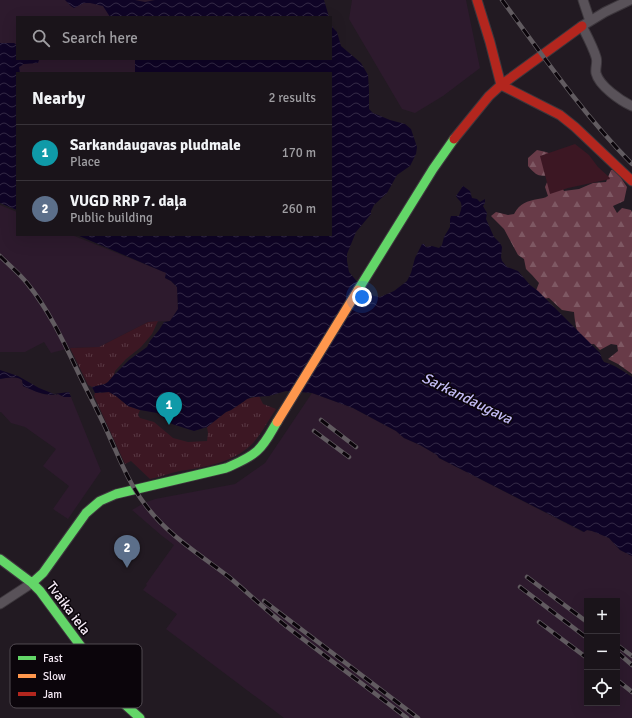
<!DOCTYPE html>
<meta charset="utf-8">
<style>
:root{--surface:#1a141a;--page:#231d23;--text:#f1f3f6;--muted:#9f9ea2;--line:#383339;--accent:#aba1ab}
body{margin:0;font-family:Signika,sans-serif;background:var(--page);color:var(--text)}
.controls{position:absolute;right:12px;bottom:12px;display:grid;overflow:hidden;border-radius:0px;box-shadow:0 4px 16px #0002}
.controls button{width:36px;height:36px;display:grid;place-items:center;padding:0;border:0;border-bottom:1px solid var(--line);background:var(--surface);color:var(--text);font:20px sans-serif}
.you{position:absolute;left:362px;top:297px;width:14px;height:14px;margin:-10px;border:3px solid #fff;border-radius:50%;background:#1a73e8;box-shadow:0 0 0 6px #1a73e833}
.badge{display:grid;place-items:center;width:26px;height:26px;border-radius:50%;background:var(--accent);color:#fff;font-size:13px;font-weight:700}
.pin{position:absolute;translate:-50% -33px;filter:drop-shadow(0 1px 2px #0008)}
.pin::after{content:'';position:absolute;top:21px;width:14px;height:12px;background:inherit;clip-path:polygon(0 0,100% 0,50% 100%)}
.list{margin:0;padding:0;list-style:none}
h2{display:flex;justify-content:space-between;align-items:center;height:52px;margin:0;padding:0 16px;font-size:17px}
h2 small{font-size:13px;font-weight:400;color:var(--muted)}
.list li{display:grid;grid-template-columns:26px 1fr auto;gap:12px;align-items:center;box-sizing:border-box;height:56px;padding:0 16px;border-top:1px solid var(--line)}
.list b{display:block;font-size:15px;white-space:nowrap}
.list p{margin:0;font-size:13px;white-space:nowrap;color:var(--muted)}
.list em{font-size:13px;font-style:normal;color:var(--muted)}
.icon{flex:none;width:22px;height:22px;fill:none;stroke:currentColor;stroke-width:2;stroke-linecap:round;stroke-linejoin:round}
.map{position:relative;flex:none;width:632px;height:718px;overflow:hidden}
.search{position:absolute;background:var(--surface);box-shadow:0 4px 16px #0002;left:16px;top:16px;width:316px;height:44px;display:flex;align-items:center;gap:10px;box-sizing:border-box;padding:0 14px;border-radius:0px;color:var(--muted);font-size:15px}
.panel{position:absolute;background:var(--surface);box-shadow:0 4px 16px #0002;left:16px;top:72px;width:316px;height:164px;border-radius:0px}
.map>svg:first-child{display:block}
.built{fill:#2d1a2d;fill-rule:evenodd}
.grass{fill:url(#grass-tufts)}
.forest{fill:url(#forest-firs)}
.garden{fill:#3c1723}
.water{fill:url(#water-waves)}
.lines{fill:none;stroke-linecap:round;stroke-linejoin:round}
.street-casing{stroke:#3d373d;stroke-width:11}
.fast-casing{stroke:#3d373d;stroke-width:11}
.slow-casing{stroke:#3d373d;stroke-width:11}
.jam-casing{stroke:#3d373d;stroke-width:11}
.street{stroke:#595259;stroke-width:9}
.fast{stroke:#63d668;stroke-width:9}
.slow{stroke:#ff974d;stroke-width:9}
.jam{stroke:#b3261e;stroke-width:9}
.rail-casing{stroke:#615b60;stroke-width:4.5}
.rail{stroke:#0b050b;stroke-width:3;stroke-dasharray:9;stroke-linecap:butt}
.labels{text-anchor:middle;stroke-width:3;stroke-linejoin:round;paint-order:stroke}
.street-label{font-size:14px;fill:#f5eaf5;stroke:#0b050b}
.water-label{font-size:15px;font-style:italic;fill:#c3bbf5;stroke:#0b050b}
.key{fill:#0b050b;stroke:#514a51;stroke-width:1}
.key-label{font-size:11px;fill:#f5eaf5}
</style>
<div class="map">
<svg width="632" height="718" viewBox="0 0 632 718">
<defs>
<pattern id="grass-tufts" width="24" height="20" patternUnits="userSpaceOnUse"><rect width="24" height="20" fill="#3c1723"/><path d="M3 7l-1-3M5 7V3M7 7l1-3M15 17l-1-3M17 17v-4M19 17l1-3" fill="none" stroke="#593944"/></pattern>
<pattern id="forest-firs" width="22" height="20" patternUnits="userSpaceOnUse"><rect width="22" height="20" fill="#683b48"/><path d="M5 1l3.5 6h-7zM16 11l3.5 6h-7z" fill="#7e5863"/></pattern>
<pattern id="water-waves" width="16" height="10" patternUnits="userSpaceOnUse"><rect width="16" height="10" fill="#0f0426"/><path d="M0 5q4-4 8 0t8 0" fill="none" stroke="#332946"/></pattern>
</defs>
<rect width="100%" height="100%" fill="#221a22"/>
<path class="built" d="M0 0H173L132 17H17V59H144L148 73H17L0 93Z
M352 0H466L480 68 443 96 415 113 402 109 349 19Z
M0 205 17 212V235H72L167 273 165 278 171 281 177 287 178 309 170 321 148 322 99 347 70 348 51 353 44 342 25 352H0Z
M10 377 19 378 22 380 23 386 43 394 56 395 58 394 64 397H71L101 471 68 519 53 509 69 486 43 466 56 449 25 427 11 423 1 412H0V379Z
M312 393 353 408 396 431 404 438 420 445 437 455 439 458 583 532 587 530 592 531 609 538 620 550 632 556V718H284L166 629 177 614 143 590 147 585 146 584 174 545 161 535 132 510 144 503 155 499 235 484 265 463ZM587 601H617V703H587Z"/>
<path class="grass" d="M158 321 152 334 141 347 126 359 115 371 114 375 108 382 105 384 92 387 88 385 70 348 99 347 148 322Z
M109 392 116 396 128 406 140 410 138 415 140 418 154 422 173 438 188 442 207 441 208 433 207 427 226 412 231 410 243 402 247 399 259 396 263 404 276 409C268 421 261 435 251 445 232 463 205 467 180 471 170 473 160 477 150 479L131 461 125 464 94 396 95 393Z"/>
<path class="forest" d="M537 150 546 152 554 155 559 182 564 191 579 189 593 183 606 182 611 170H618L621 178 627 187 624 201 613 206 617 213 622 208 631 210 632 212V374L618 364 608 359 618 351 617 345 611 344 600 350 594 344 583 345C577 334 575 324 574 312L562 310 549 298 542 299 535 293 539 283 532 275 526 269 524 259 518 255 504 229 491 216 496 212 508 215 514 214C520 203 527 201 538 199 542 198 545 198 548 196L545 187 550 175C538 177 536 175 528 166V158Z"/>
<path class="garden" d="M575 144 589 155 598 167 609 177 610 179 568 188 550 194 540 156Z"/>
<path class="water" d="M65 0H135L145 2 155 0H324L329 17H110L103 6 90 3H84L74 8 71 6Z
M331 23 333 28 337 32 341 46 361 63 368 75 369 90V109L373 113 390 120 405 124 411 129 417 147 416 154 410 166 397 175 387 193 374 205 371 211V214L356 232 347 254V261L349 272 365 291 374 296 380 297 394 291 407 281 411 273 415 258 422 244H424L426 247 432 246 439 248 442 245 444 237 450 227V219L451 216H459C461 210 463 206 460 201 458 199 457 198 456 196L463 186 470 191 472 198 477 199 480 202 485 199V203L483 206 487 213 486 219 494 237 500 243 502 247 501 257 502 261 507 267 518 271 530 285 538 291 600 353 602 359 604 362C615 365 623 371 632 377V556L620 550 609 538 592 531 587 530 584 532 439 458 437 455 420 445 404 438 396 431 353 408 312 393 286 391 269 396 252 397 247 399 243 402 231 410 226 412 207 427 194 431 172 424 157 413 140 410 128 406 116 396 109 392 95 393 92 387 105 384 108 382 114 375 129 360 147 347 150 341 159 330 164 322 170 321 178 309 177 287 171 281 165 278 166 273 77 235H331V73H135V59H331Z
M0 43H14L17 45V59H39V60L38 63 24 64 19 67 20 73H17V210L0 203Z
M0 370 18 376 39 388 54 394 69 392 71 397H64L58 394C46 397 34 391 23 386L22 380C16 376 7 378 0 379Z"/>
<g class="lines">
<defs>
<path id="street" d="M583 0 590 21
M630 0 605 12 582 26C587 36 593 47 596 57 598 62 595 68 596 73 599 86 621 101 632 106
M0 604 32 583"/>
<path id="fast" d="M358 290 433 169 454 139
M0 559 32 583 40 591 122 702 140 718
M32 583 43 573 86 513 100 501 116 494 226 468C237 463 248 459 257 451 266 443 271 432 277 422"/>
<path id="slow" d="M277 422 358 290"/>
<path id="jam" d="M477 0 490 42 501 85
M501 85 560 115 575 127 632 181
M454 139 489 96 501 85 582 26"/>
</defs>
<use href="#street" class="street-casing"/>
<use href="#fast" class="fast-casing"/>
<use href="#slow" class="slow-casing"/>
<use href="#jam" class="jam-casing"/>
<use href="#street" class="street"/>
<use href="#fast" class="fast"/>
<use href="#slow" class="slow"/>
<use href="#jam" class="jam"/>
<defs>
<path id="rail" d="M502 0C543 56 583 114 632 164
M0 256C9 265 19 273 27 283 48 309 63 340 77 370 88 393 100 415 110 438 120 460 129 483 144 503 166 534 199 554 229 577 248 593 267 611 286 626 326 657 367 687 407 718
M321 420 356 447
M314 431 349 457
M527 577 587 622
M520 587 587 638
M264 601 418 718
M539 622 587 658
M617 645 632 656
M617 652 632 665
M617 680 632 692"/>
</defs>
<use href="#rail" class="rail-casing"/>
<use href="#rail" class="rail"/>
</g>
<g class="labels">
<g class="street-label">
<text transform="translate(69 608) rotate(53)" y="5">Tvaika iela</text>
</g>
<g class="water-label">
<text transform="translate(467 398) rotate(26)" y="5">Sarkandaugava</text>
</g>
</g>
<rect x="10" y="644" width="132" height="64" rx="6" class="key"/>
<rect x="18" y="656" width="18" height="4" fill="#63d668"/>
<rect x="18" y="674" width="18" height="4" fill="#ff974d"/>
<rect x="18" y="692" width="18" height="4" fill="#b3261e"/>
<g class="key-label">
<text x="43" y="662">Fast</text>
<text x="43" y="680">Slow</text>
<text x="43" y="698">Jam</text>
</g>
</svg>
<div class="controls">
<button>+</button>
<button>−</button>
<button><svg class="icon" aria-label="locate" viewBox="0 0 24 24"><circle cx="12" cy="12" r="6"/><path d="M12 2v4M12 18v4M2 12h4M18 12h4"/></svg></button>
</div>
<div class="you"></div>
<div class="pin badge" style="left:169px;top:425px;background:#0f9aa8">1</div>
<div class="pin badge" style="left:127px;top:568px;background:#5c6f8a">2</div>
<div class="search"><svg class="icon" aria-label="search" viewBox="0 0 24 24"><circle cx="10" cy="10" r="6"/><path d="M15 15l6 6"/></svg>Search here</div>
<section class="panel">
<h2>Nearby<small>2 results</small></h2>
<ul class="list">
<li><span class="badge" style="background:#0f9aa8">1</span><div><b>Sarkandaugavas pludmale</b><p>Place</p></div><em>170 m</em></li>
<li><span class="badge" style="background:#5c6f8a">2</span><div><b>VUGD RRP 7. daļa</b><p>Public building</p></div><em>260 m</em></li>
</ul>
</section>
</div>
